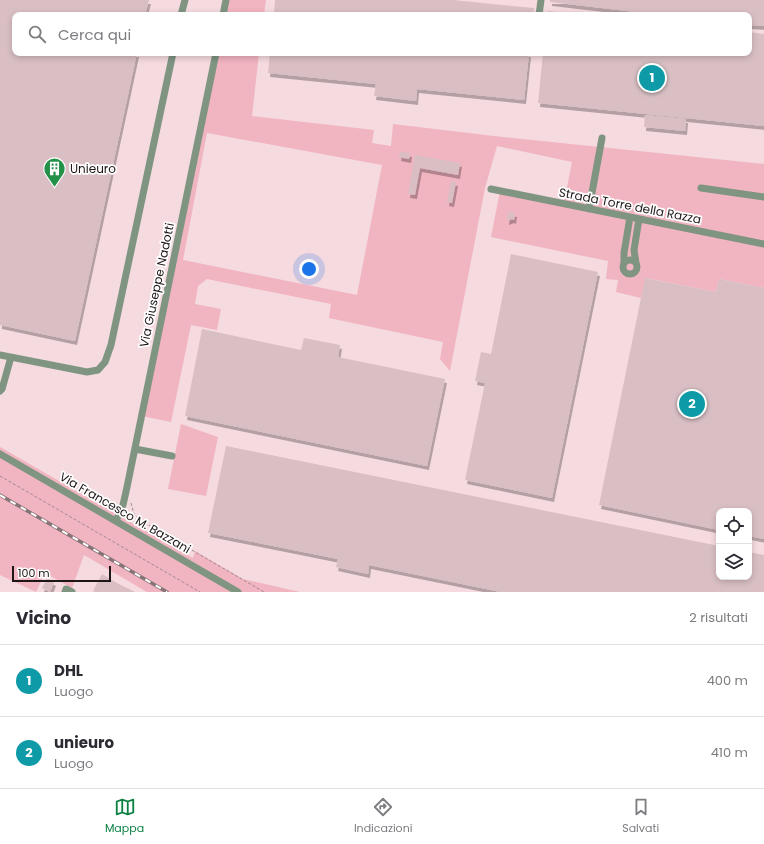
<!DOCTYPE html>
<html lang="it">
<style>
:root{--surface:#fff;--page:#f7f7f7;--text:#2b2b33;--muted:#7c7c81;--line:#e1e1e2;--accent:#0b8043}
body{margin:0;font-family:Poppins,sans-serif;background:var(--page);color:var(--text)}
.controls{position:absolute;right:12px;bottom:12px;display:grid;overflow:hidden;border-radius:8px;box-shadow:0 2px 6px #0003}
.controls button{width:36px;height:36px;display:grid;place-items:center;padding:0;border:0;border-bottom:1px solid var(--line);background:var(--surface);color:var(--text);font:20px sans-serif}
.scale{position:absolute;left:12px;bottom:10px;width:99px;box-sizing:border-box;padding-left:4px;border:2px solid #1e1516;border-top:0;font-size:11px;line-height:14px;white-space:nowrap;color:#1e1516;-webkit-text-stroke:3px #fff;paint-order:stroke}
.you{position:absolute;left:309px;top:269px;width:14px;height:14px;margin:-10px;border:3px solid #fff;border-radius:50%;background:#1a73e8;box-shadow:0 0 0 6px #1a73e833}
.badge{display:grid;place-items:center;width:26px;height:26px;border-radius:50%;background:var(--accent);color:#fff;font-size:13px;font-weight:700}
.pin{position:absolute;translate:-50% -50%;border:2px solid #fff;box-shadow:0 1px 4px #0006}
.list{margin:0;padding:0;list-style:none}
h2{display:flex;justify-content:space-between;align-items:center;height:52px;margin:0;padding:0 16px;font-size:17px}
h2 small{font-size:13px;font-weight:400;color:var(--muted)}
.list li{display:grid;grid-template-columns:26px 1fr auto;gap:12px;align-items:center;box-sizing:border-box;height:72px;padding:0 16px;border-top:1px solid var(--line)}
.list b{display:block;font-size:15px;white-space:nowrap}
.list p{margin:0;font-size:13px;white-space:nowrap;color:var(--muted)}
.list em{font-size:13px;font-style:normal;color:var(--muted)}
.icon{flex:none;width:22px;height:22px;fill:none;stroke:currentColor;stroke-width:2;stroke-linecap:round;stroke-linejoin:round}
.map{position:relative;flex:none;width:764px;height:592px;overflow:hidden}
.search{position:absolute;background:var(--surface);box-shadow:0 2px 6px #0003;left:12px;right:12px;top:12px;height:44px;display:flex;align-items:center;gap:10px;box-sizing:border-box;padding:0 14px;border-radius:8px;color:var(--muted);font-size:15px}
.sheet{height:196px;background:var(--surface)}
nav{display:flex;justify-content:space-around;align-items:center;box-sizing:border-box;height:56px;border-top:1px solid var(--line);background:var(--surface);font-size:11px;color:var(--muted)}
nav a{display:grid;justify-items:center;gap:2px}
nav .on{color:var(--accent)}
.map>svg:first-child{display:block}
.green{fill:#f1b4c1;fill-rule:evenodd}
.building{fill:#d9bfc4;filter:url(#shadow)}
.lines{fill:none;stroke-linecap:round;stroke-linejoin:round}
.path{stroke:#9e8a8d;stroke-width:1;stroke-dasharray:3 2;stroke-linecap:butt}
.minor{stroke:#7f9582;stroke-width:7}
.rail-casing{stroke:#867477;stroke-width:3.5}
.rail{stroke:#fff;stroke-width:2;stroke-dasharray:6;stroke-linecap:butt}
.labels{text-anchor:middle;stroke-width:3.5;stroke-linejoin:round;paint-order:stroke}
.poi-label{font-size:12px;fill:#1e1516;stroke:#fff;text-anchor:start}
.street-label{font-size:12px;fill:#1e1516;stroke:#fff}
</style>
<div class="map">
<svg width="764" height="592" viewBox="0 0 764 592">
<defs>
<filter id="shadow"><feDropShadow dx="2" dy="4" stdDeviation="0" flood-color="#0004"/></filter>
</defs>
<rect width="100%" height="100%" fill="#f5dadf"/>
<path class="green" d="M225 0H266L264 15H223Z
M215 53H259L252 116 374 130 372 143 391 146 393 124 494 136 764 164V288L719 279 716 292 646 278 641 298 616 292 618 280 606 279 608 261 491 237 500 191 564 202 572 162 497 146 485 188 450 371 440 359 443 342 329 318 331 304 207 279 198 286 195 304 221 309 217 330 191 325 171 422 142 416ZM207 133 382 165 357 295 183 260Z
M181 424 218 437 206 496 168 489Z
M0 447 193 558 195 551 243 579 300 592H147L84 555 72 588 45 573 36 592 0 575Z"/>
<path class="building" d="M0 0H149L145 15H15V53H137L75 341 0 325Z
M275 0H453L534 8 533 15H274Z
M550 0H764V26L749 25V15H662L550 2Z
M548 11 572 14V15H547Z
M749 32 764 34V126L538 103 543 53H749Z
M270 53H529L524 100 417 89 416 101 374 96 376 84 268 73Z
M645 115 686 119 685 131 644 127Z
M400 152 410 153 409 159 399 157Z
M415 155 460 163 458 175 420 168 415 195 408 194Z
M451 181 456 182 452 203 447 202Z
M508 212 515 213 514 220 512 219 507 221Z
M511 254 598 272 552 498 465 480 485 383 475 381 481 352 491 354Z
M645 278 716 292 719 279 764 288V539L749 536V511H719V530L599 505Z
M202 329 301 350 304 338 340 345 338 357 445 379 427 466 185 416Z
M226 446 719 546V577H749V552L764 555V592H501L369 565 368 574 336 567 338 559 208 533Z
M102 574 117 583 135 592H95L93 591Z
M47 578 54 582 50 592 42 588Z"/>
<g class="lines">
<path class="path" d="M0 476 200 592
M131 503 134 514 140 520 264 592"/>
<path class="minor" d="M181 15 185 0
M223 15 226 0
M539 15 541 0
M701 188 764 197
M491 189 764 244
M589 209 602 138
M623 267a7 7 0 1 1 14 0a7 7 0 1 1-14 0Z
M624 263V253L630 217
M636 263 634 250 639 219
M0 355 87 372 98 370 105 362 111 345 173 53
M0 391 2 389 11 357
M135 449 172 456
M0 454 238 592
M116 521 123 505 127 487 216 53
M65 592 66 589 72 592"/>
<defs>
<path id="rail" d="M0 495 167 592"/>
</defs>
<use href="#rail" class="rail-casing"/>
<use href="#rail" class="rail"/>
</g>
<defs>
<symbol id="building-pin" viewBox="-11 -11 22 30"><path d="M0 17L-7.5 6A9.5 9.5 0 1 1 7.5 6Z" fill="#249149" stroke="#fff"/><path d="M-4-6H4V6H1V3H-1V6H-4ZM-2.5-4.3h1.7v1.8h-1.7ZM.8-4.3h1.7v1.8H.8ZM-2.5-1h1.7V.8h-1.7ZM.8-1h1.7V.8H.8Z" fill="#fff"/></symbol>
</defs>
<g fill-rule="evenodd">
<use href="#building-pin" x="42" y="156" width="25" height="34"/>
</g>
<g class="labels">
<g class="poi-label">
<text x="70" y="173">Unieuro</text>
</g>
<g class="street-label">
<text transform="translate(630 206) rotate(11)" y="4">Strada Torre della Razza</text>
<text transform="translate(157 285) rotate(-78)" y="4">Via Giuseppe Nadotti</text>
<text transform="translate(125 513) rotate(30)" y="4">Via Francesco M. Bazzani</text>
</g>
</g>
</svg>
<div class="controls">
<button><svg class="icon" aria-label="locate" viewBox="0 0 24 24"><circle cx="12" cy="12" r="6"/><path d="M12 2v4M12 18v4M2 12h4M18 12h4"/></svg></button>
<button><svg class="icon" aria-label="layers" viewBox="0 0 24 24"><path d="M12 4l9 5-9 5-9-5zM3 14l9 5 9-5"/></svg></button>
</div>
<div class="scale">100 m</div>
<div class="you"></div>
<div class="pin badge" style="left:652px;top:78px;background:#0f9aa8">1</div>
<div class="pin badge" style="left:692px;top:404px;background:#0f9aa8">2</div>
<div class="search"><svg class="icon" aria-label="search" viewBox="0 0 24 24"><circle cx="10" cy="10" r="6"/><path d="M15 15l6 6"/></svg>Cerca qui</div>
</div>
<section class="sheet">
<h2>Vicino<small>2 risultati</small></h2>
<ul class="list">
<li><span class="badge" style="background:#0f9aa8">1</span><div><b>DHL</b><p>Luogo</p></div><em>400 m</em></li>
<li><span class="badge" style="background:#0f9aa8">2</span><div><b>unieuro</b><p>Luogo</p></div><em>410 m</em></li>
</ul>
</section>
<nav>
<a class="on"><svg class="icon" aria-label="map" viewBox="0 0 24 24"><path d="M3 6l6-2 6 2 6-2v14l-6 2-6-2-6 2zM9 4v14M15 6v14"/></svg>Mappa</a>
<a><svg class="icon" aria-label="directions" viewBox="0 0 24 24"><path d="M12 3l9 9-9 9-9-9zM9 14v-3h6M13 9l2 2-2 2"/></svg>Indicazioni</a>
<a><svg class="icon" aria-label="saved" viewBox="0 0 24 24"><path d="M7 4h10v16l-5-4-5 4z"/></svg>Salvati</a>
</nav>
